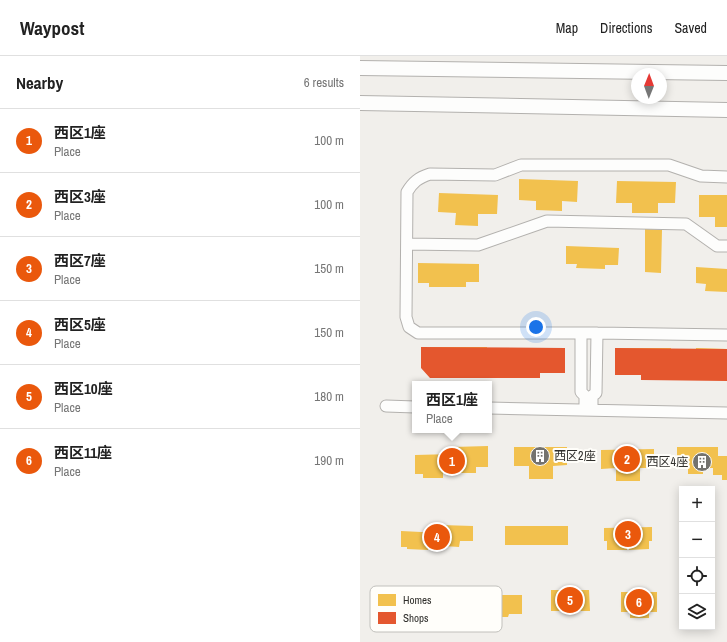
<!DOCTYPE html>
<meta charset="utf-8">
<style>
:root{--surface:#fff;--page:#f6f6f6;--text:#222;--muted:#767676;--line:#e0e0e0;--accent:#ea580c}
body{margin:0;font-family:"Archivo Narrow","Noto Sans SC",sans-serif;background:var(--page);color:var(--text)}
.controls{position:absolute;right:12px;bottom:12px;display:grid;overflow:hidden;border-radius:0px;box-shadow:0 2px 10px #0003}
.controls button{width:36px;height:36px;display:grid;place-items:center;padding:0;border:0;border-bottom:1px solid var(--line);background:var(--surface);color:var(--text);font:20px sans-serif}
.compass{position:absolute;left:271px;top:12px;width:36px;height:36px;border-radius:50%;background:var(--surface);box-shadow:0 2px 10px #0003;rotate:1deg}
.you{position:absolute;left:176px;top:271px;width:14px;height:14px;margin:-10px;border:3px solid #fff;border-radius:50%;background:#1a73e8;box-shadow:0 0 0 6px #1a73e833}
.badge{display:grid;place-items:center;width:26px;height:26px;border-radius:50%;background:var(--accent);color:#fff;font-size:13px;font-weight:700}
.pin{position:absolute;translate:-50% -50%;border:2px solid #fff;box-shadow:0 1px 4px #0006}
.popup{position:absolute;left:52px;top:325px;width:80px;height:52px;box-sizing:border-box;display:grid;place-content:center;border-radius:0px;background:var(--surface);filter:drop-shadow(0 1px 3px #0005);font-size:13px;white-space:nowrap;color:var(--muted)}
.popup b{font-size:15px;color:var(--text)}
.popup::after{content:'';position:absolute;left:50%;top:100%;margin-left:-8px;border:8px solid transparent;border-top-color:var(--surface)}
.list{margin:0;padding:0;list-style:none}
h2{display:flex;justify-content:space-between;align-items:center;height:52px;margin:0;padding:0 16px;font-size:17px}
h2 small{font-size:13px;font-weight:400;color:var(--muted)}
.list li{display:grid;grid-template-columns:26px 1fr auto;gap:12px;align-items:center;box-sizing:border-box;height:64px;padding:0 16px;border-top:1px solid var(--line)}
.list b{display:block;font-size:15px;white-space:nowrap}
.list p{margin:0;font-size:13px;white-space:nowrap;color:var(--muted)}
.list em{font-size:13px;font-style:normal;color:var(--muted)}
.icon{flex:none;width:22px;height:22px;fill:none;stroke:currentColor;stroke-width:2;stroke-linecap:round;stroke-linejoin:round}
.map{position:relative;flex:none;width:367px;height:586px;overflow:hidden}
header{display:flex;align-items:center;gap:24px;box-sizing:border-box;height:56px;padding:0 20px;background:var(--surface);border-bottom:1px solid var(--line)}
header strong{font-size:19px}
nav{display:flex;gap:22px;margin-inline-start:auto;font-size:14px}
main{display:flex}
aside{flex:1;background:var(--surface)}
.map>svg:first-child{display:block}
.homes{fill:#f2c14e}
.shops{fill:#e4572e}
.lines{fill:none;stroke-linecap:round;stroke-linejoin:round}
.minor-casing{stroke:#b3b1ae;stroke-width:13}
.tertiary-casing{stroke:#b3b1ae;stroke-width:16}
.minor{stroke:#fdfdfc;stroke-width:11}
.tertiary{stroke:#fdfdfc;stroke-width:14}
.labels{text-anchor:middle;stroke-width:4;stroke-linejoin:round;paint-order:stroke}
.poi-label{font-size:12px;fill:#2f2e2b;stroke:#fffefa;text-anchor:start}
.key{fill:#fffefa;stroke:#c1c0bc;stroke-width:1}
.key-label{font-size:11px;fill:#2f2e2b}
</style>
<header>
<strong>Waypost</strong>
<nav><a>Map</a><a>Directions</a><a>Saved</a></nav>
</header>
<main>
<aside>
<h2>Nearby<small>6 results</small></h2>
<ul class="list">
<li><span class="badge">1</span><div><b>西区1座</b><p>Place</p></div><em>100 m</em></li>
<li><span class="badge">2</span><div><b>西区3座</b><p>Place</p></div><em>100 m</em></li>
<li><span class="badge">3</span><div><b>西区7座</b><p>Place</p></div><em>150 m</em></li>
<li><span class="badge">4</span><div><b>西区5座</b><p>Place</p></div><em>150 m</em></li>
<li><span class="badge">5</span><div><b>西区10座</b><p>Place</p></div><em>180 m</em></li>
<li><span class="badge">6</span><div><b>西区11座</b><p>Place</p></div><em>190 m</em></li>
</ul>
</aside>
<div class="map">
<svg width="367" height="586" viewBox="0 0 367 586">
<rect width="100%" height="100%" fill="#f1efeb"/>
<path class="homes" d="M159 123 218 125 217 146 202 145V155L176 154V145L159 144Z
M257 125 316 126 315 147H298V157H272V147H256Z
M79 137 138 139 137 158H118V170L95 169 96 157 78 156Z
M339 139H367V171H355V161H339Z
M285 173 302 174 301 217 285 216Z
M206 190 259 192 258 209H245V213L216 212 217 208H206Z
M58 207 119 208V226H106V231H69V227H58Z
M336 211 367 213V236L345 235 346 228 336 227Z
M70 291H127V308H114V313H81V309L70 308Z
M151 292H205V306H191V314H166V306H151Z
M255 292H311V306H296V314H270V306H255Z
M336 292 367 293V316L347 315 348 310H335Z
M128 390V411H116V417H101V410L90 411V416H83V422H63V418H55V399L93 398V391Z
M154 391H207V409L193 410V423H169V410H154Z
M317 391H358V400H367V424H362V419H353V412H343V418H328V413H317Z
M294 393V412H280V425H256V412L241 413V394Z
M81 469 113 470V485H100L99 491 84 490V486L76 485V491H68V494L47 493V491H41V475L81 477Z
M145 470H208V489H145Z
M292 471V485H289V493L269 494V488H267V494H247V485H244V472Z
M191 534H229L230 555H216V558H204V555H191Z
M261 536H297V556H289V562H270V556H261Z
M123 539H162V558H149L148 561H137V558L123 559Z
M95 540V553H92L93 562H73L72 556H70V562L50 563V553H47V541Z"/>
<path class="shops" d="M61 291 205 292V317H180V322H70L61 312Z
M255 292 367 293V325L281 324V319H255Z"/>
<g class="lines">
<defs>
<path id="minor" d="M367 121 341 120 309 109H161L135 119 70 118C58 122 53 126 47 136L46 261 49 271 58 277H237L367 279
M47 188 118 189 187 165 326 168 357 190H367
M221 277V336L225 340V354
M26 350 55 351
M129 352 367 357
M232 353V340L236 337 237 277"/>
<path id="tertiary" d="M0 12 367 17
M0 47 367 54"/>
</defs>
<use href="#minor" class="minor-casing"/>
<use href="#tertiary" class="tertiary-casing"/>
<use href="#minor" class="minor"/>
<use href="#tertiary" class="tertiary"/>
</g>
<defs>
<symbol id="building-disc" viewBox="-11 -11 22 22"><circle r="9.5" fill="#73726e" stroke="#fffefa"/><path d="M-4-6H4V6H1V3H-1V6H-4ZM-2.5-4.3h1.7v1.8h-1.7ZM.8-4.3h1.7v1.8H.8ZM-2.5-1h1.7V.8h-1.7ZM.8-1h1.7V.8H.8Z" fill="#fff"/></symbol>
</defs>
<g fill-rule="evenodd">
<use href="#building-disc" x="169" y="389" width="22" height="22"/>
<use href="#building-disc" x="331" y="395" width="22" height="22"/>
</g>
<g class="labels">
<g class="poi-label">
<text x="194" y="404">西区2座</text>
<text x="328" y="410" text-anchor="end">西区4座</text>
</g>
</g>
<rect x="10" y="530" width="132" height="46" rx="6" class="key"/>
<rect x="18" y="538" width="18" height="12" fill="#f2c14e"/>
<rect x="18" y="556" width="18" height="12" fill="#e4572e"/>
<g class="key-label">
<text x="43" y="548">Homes</text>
<text x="43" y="566">Shops</text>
</g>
</svg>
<div class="controls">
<button>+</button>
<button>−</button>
<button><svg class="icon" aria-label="locate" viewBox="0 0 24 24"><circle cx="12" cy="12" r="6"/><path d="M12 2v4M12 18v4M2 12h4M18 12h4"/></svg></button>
<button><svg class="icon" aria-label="layers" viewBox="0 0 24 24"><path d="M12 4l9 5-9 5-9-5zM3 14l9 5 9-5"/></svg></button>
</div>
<svg class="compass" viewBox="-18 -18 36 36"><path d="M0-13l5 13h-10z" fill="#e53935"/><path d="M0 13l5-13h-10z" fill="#767676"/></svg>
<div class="you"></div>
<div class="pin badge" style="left:92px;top:405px">1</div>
<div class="popup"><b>西区1座</b>Place</div>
<div class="pin badge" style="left:267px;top:403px">2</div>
<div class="pin badge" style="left:268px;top:478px">3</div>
<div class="pin badge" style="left:77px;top:481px">4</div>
<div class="pin badge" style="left:210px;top:544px">5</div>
<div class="pin badge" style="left:279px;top:546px">6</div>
</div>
</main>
